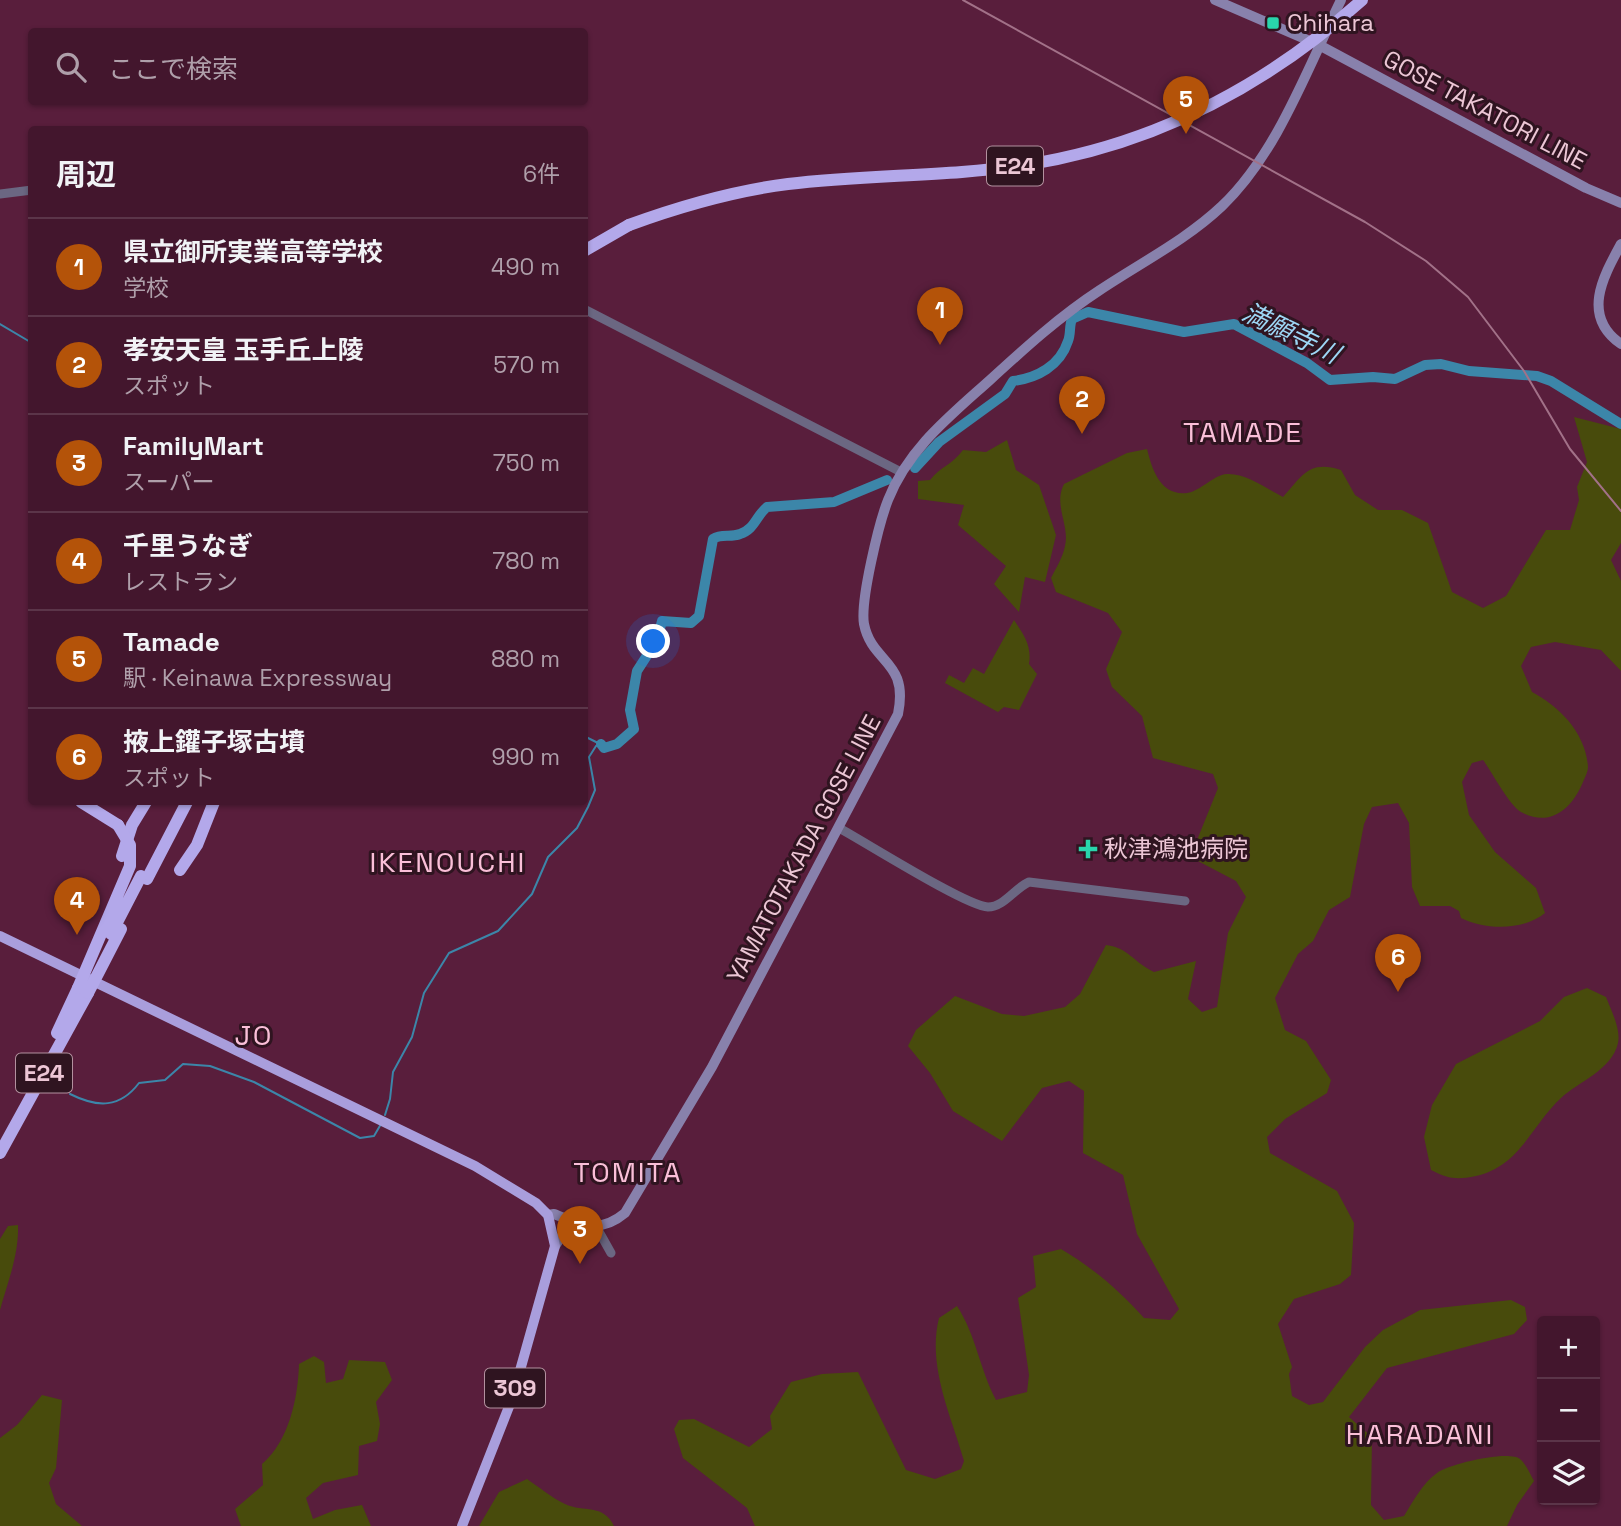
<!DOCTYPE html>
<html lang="ja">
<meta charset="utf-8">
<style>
:root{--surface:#43162d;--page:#4a1f35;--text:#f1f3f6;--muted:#af9faa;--line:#5b3549;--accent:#b45309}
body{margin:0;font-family:"Space Grotesk","Noto Sans JP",sans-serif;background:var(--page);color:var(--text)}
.controls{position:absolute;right:21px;bottom:21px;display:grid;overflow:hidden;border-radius:7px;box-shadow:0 2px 5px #0004}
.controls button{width:63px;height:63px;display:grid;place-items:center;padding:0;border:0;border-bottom:2px solid var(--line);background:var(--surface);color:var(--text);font:35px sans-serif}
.you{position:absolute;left:654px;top:642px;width:24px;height:24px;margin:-18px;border:5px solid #fff;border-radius:50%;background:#1a73e8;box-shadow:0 0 0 10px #1a73e833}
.badge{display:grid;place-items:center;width:46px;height:46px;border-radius:50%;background:var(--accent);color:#fff;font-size:23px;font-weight:700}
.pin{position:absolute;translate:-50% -58px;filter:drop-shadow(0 2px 4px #0008)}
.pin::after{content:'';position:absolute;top:37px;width:24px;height:21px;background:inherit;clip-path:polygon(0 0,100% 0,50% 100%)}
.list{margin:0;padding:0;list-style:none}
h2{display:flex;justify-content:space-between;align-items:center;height:91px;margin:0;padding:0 28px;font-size:30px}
h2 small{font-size:23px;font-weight:400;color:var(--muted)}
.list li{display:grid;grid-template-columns:46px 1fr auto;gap:21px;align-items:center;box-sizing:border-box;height:98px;padding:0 28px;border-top:2px solid var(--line)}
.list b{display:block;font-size:26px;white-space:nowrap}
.list p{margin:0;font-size:23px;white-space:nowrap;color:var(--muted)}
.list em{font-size:23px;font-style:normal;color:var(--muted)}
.icon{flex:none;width:38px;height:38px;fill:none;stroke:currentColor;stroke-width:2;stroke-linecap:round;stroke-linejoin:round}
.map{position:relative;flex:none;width:1621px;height:1526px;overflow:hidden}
.search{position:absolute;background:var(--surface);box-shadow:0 2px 5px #0004;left:28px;top:28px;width:560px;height:77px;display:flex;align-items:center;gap:18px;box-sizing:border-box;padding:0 24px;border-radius:7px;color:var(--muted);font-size:26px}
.panel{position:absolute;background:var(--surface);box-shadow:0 2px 5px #0004;left:28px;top:126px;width:560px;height:679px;border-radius:7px}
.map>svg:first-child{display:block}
.green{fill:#484b0c}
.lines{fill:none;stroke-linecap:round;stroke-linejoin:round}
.stream{stroke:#3c86a9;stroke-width:2}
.river{stroke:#3c86a9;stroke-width:10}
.tertiary{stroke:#6b6782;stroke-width:9}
.secondary{stroke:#8881ac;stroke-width:10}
.trunk{stroke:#a99edc;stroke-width:10}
.motorway{stroke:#b3a8ea;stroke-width:12}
.rail{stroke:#a27188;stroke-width:2}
.motorway-bridge{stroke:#b3a8ea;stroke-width:12}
.poi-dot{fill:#29d5ac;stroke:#2f1420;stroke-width:2.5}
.labels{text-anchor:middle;stroke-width:6;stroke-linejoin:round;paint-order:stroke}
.shield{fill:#2f1420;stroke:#b3919f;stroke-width:2}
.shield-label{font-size:23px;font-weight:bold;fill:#ecc6d5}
.poi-label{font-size:24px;fill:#ecc6d5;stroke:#2f1420;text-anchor:start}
.street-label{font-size:24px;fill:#ecc6d5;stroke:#2f1420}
.water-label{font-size:26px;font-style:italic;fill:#9dd6f4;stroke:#2f1420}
.quarter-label{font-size:28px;letter-spacing:2px;fill:#fabfd8;stroke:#2f1420}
</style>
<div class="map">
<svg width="1621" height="1526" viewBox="0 0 1621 1526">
<rect width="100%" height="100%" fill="#591e3c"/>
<path class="green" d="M1574 417 1621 429V543L1611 560 1621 581V671L1601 650 1555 642 1531 647 1521 666 1532 692C1559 706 1586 733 1588 767 1588 772 1585 777 1583 782 1572 809 1550 828 1521 812 1509 805 1492 772 1483 760L1472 763 1462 782 1469 815 1495 852 1536 888 1545 913C1523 931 1485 930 1461 918L1459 911 1450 906H1420L1412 887 1409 823 1398 803 1372 807 1364 824 1350 897 1329 910 1313 941 1298 954 1275 998 1285 1030 1306 1041 1331 1080 1327 1093 1285 1119 1267 1137 1270 1153 1337 1191 1354 1223 1351 1275 1340 1284 1294 1299 1278 1324 1292 1367 1289 1374 1292 1396 1309 1405 1323 1402 1365 1347 1383 1330 1420 1310 1511 1300 1525 1307 1527 1320 1514 1334 1387 1368 1349 1417 1372 1437 1371 1505 1384 1520 1404 1516C1414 1500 1422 1484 1437 1473 1449 1464 1508 1450 1520 1459 1526 1464 1530 1474 1534 1481L1517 1505 1507 1526H755L747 1508 683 1458 674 1429 679 1420 694 1419 749 1447 772 1429 770 1416 791 1382 822 1374 858 1372 906 1470 935 1479 961 1469 964 1461C951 1415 927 1366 939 1318L957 1306C976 1335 980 1370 996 1400L1027 1392 1029 1375 1018 1298 1036 1287 1033 1256 1061 1249C1093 1268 1119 1290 1144 1318L1170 1320 1179 1309 1137 1234 1123 1175 1083 1153 1084 1091 1069 1081 1042 1088 1002 1141 953 1111 930 1073 908 1046 916 1030 955 996 1002 1014 1024 1016 1065 1007 1080 994 1106 945C1129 948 1133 962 1154 972L1196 961 1188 999 1202 1012 1217 1007 1228 933 1246 897 1236 881 1196 860 1193 850 1218 788 1213 774 1153 758 1142 716 1112 687 1106 669 1122 632 1108 613 1056 592 1051 578C1056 568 1063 557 1065 546 1070 525 1053 505 1064 484L1127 453 1147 449C1152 469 1160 496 1187 493 1201 491 1213 475 1227 474 1246 473 1267 489 1283 497 1303 475 1309 460 1341 470L1355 495 1378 510H1402L1428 523 1452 592 1483 608 1506 596 1546 530H1570L1579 500 1577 487 1587 462Z
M1007 440 1016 470 1039 485 1056 535 1045 582 1025 577 1019 612 994 584 1006 566 958 525 964 505 918 499V481L930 480C941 466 952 465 963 450L986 452Z
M1014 620C1024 635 1032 646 1029 664L1037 674 1019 710 1004 707 998 712 945 683 949 675 964 683 973 668 984 674Z
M1587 988 1606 997C1611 1010 1621 1029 1618 1043 1612 1070 1578 1082 1561 1098 1531 1126 1520 1166 1476 1176 1456 1180 1449 1179 1431 1170L1424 1137 1432 1105 1456 1064 1540 1021 1564 997Z
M18 1225C19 1255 8 1281 0 1310V1239L8 1226Z
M314 1356 324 1362 326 1383 343 1379 349 1360 385 1362 392 1380 376 1402 380 1424 377 1441 359 1446 358 1475 323 1483 306 1498 313 1519 335 1510 362 1505 371 1526H241L235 1509 263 1485 262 1464C289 1441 298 1398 299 1364Z
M42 1395 62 1400 56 1468 49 1483 56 1504 82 1526H0V1438L17 1425Z
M527 1479C539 1487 552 1498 565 1504 584 1513 603 1503 614 1526H479L499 1492Z"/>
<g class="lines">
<path class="stream" d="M0 324 32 343
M584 736 600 744
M70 1094C98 1108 120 1108 139 1083L165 1080 183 1064 210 1066 254 1082 360 1138 374 1136 381 1124
M385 1115 390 1099 393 1072 412 1037 424 993 449 953 498 931 532 894 548 857 577 828 588 807 595 790 589 757 596 746 601 744"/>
<path class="river" d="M915 468 939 442 1005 394 1013 381C1037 378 1060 366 1068 341 1071 334 1069 326 1072 319L1088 312 1184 332 1234 324 1307 363 1330 380 1373 377 1395 379 1425 365 1441 364 1469 371 1537 376 1551 381 1621 424
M601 744 604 748 617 744 634 729 630 710 637 671 657 640 662 621 691 623 699 616 713 539C722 533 730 538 740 534 755 529 756 516 767 507L834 502 887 480"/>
<path class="tertiary" d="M0 194 32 190
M584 309 901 472
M839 828C865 842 966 906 988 907 1004 907 1015 888 1029 882L1185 901
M597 1228 611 1253"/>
<path class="secondary" d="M1215 0 1319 45 1586 188 1621 203
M1621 244C1603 277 1581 316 1621 344
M548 1215 554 1214C582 1225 600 1234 625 1213L712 1067 898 714C909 660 872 664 864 624 860 601 879 523 888 500 908 449 950 416 990 380 1025 348 1060 316 1100 290 1142 262 1186 240 1222 206 1277 154 1308 67 1341 0
M555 1246 565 1231 584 1226"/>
<path class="trunk" d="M0 936 475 1166 536 1203 548 1215 555 1246 512 1399 462 1526"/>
<path class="motorway" d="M584 251 629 225
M81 802 118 825
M122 856 132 825 146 802
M180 870 197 845 214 802
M147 879 187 802
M57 1033 78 988
M0 1153 88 993"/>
<path class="rail" d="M963 0 1365 222 1426 261 1468 297 1524 371 1570 449 1621 511"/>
<path class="motorway-bridge" d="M629 225C681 206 733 191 788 184 867 174 947 177 1025 165 1154 145 1265 87 1362 0
M111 934 141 876
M78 988 130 866V845L118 825
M88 993 121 929"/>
</g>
<g class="poi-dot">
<rect x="1266" y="16" width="14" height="14" rx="3.5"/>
<path d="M1084.5 838.5h7v7h7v7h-7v7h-7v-7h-7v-7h7z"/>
</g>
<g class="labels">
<g class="shield">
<rect x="987" y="146.5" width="56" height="39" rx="5"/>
<rect x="16" y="1053.5" width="56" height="39" rx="5"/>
<rect x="485" y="1368.5" width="60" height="39" rx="5"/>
</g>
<g class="shield-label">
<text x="1015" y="174">E24</text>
<text x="44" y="1081">E24</text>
<text x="515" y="1396">309</text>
</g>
<g class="poi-label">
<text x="1287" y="31">Chihara</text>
<text x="1104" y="857">秋津鴻池病院</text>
</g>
<g class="street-label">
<text transform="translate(1485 110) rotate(28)" y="8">GOSE TAKATORI LINE</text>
<text transform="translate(804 849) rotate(-62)" y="8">YAMATOTAKADA GOSE LINE</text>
</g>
<g class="water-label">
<text transform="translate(1291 333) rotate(26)" y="9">満願寺川</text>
</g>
<g class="quarter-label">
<text x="1243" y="442">TAMADE</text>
<text x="448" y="872">IKENOUCHI</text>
<text x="254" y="1045">JO</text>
<text x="628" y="1182">TOMITA</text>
<text x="1420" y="1444">HARADANI</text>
</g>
</g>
</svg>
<div class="controls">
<button>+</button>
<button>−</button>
<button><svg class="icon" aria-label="layers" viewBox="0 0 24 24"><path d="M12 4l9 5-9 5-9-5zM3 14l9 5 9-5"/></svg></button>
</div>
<div class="you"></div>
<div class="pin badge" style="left:940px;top:345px">1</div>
<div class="pin badge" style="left:1082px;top:434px">2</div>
<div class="pin badge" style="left:580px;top:1264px">3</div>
<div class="pin badge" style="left:77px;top:935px">4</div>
<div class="pin badge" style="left:1186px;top:134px">5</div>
<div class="pin badge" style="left:1398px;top:992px">6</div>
<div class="search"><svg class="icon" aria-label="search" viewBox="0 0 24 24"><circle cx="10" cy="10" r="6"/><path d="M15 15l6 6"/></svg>ここで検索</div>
<section class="panel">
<h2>周辺<small>6件</small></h2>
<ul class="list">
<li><span class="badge">1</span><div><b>県立御所実業高等学校</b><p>学校</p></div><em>490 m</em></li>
<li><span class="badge">2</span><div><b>孝安天皇 玉手丘上陵</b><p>スポット</p></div><em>570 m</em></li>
<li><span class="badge">3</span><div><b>FamilyMart</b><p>スーパー</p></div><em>750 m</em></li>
<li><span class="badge">4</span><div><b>千里うなぎ</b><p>レストラン</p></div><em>780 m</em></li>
<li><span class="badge">5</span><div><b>Tamade</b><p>駅 · Keinawa Expressway</p></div><em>880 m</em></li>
<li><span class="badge">6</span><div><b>掖上鑵子塚古墳</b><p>スポット</p></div><em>990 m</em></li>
</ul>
</section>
</div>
